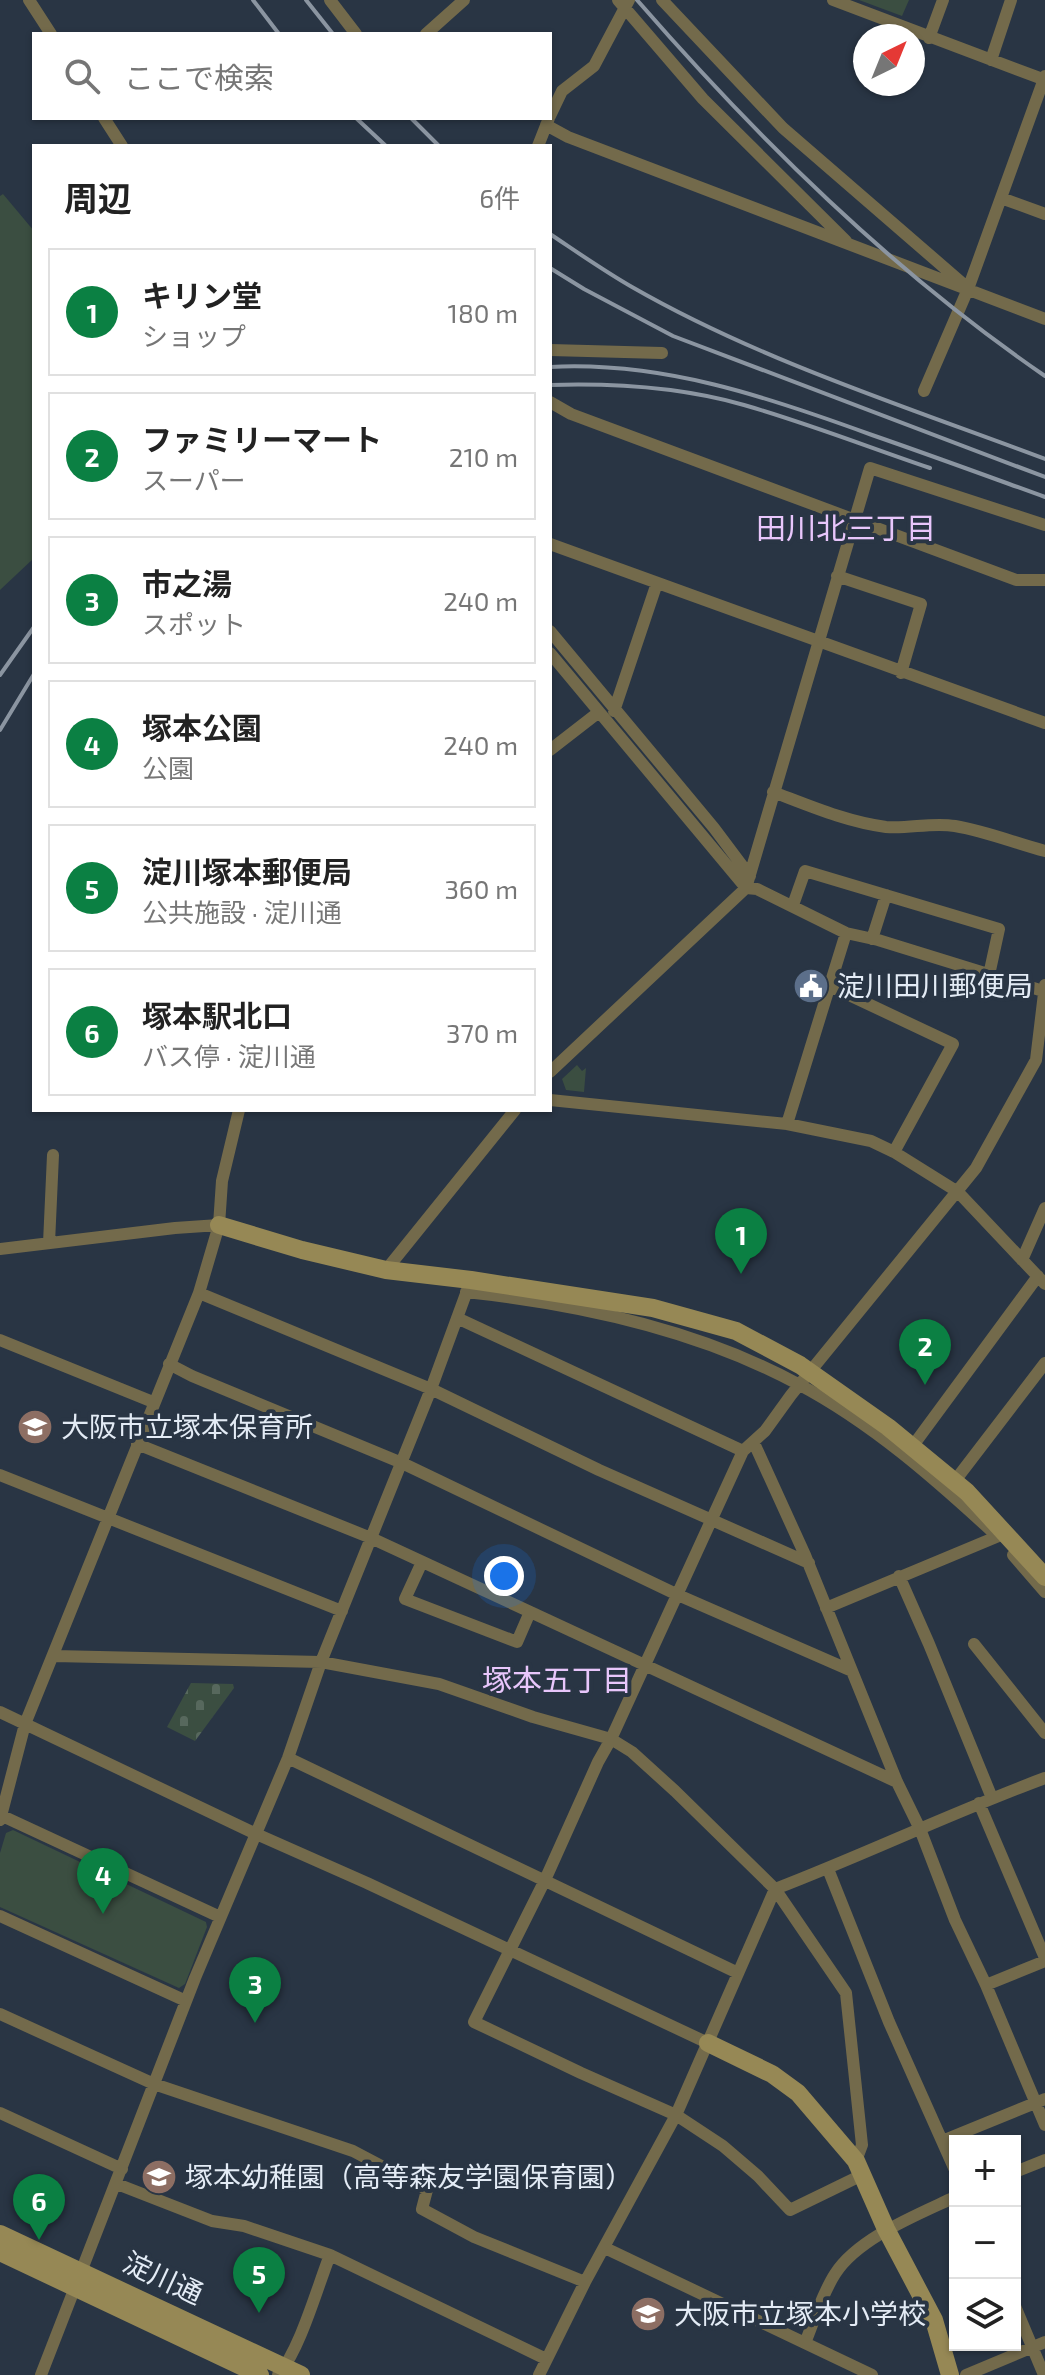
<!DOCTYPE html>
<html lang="ja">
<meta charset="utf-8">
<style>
:root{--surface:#fff;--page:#f6f6f6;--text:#222;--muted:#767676;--line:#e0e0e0;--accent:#0b8043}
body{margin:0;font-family:"Exo 2","Noto Sans JP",sans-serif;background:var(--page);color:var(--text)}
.controls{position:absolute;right:24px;bottom:24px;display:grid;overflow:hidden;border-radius:0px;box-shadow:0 2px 6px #0004}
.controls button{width:72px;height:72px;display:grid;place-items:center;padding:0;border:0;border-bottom:2px solid var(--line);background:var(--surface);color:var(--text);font:40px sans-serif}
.compass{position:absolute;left:853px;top:24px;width:72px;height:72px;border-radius:50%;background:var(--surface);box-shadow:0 2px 6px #0004;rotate:43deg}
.you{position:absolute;left:504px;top:1576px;width:28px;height:28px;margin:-20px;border:6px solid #fff;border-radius:50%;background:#1a73e8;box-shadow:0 0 0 12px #1a73e833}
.badge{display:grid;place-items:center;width:52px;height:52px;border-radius:50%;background:var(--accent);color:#fff;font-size:26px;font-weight:700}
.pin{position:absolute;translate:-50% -66px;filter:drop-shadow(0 2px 4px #0008)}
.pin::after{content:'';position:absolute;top:42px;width:28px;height:24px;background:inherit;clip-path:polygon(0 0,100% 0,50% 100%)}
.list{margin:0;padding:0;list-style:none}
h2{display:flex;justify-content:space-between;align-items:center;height:104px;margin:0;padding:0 32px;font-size:34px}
h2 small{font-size:26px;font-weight:400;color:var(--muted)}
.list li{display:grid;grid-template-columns:52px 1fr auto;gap:24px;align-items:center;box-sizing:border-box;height:128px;margin:0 16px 16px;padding:0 16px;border:2px solid var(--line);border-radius:0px}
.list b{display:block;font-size:30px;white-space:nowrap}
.list p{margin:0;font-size:26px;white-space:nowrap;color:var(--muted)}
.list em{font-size:26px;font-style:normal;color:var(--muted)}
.icon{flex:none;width:44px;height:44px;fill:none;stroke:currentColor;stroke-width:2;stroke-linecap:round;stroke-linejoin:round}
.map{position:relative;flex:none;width:1045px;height:2375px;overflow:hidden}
.search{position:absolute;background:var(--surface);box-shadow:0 2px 6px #0004;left:32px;top:32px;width:520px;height:88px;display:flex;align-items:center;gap:20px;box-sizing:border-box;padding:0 28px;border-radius:0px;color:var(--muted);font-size:30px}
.panel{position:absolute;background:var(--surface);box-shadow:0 2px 6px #0004;left:32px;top:144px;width:520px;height:968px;border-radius:0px}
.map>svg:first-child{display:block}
.cemetery{fill:url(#cemetery-stones)}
.green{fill:#3b4e41}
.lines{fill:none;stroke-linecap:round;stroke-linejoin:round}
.street{stroke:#736a4b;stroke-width:12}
.secondary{stroke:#968855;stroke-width:18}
.rail{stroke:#8b95a1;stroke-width:4}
.labels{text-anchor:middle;stroke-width:8;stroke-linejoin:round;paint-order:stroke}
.poi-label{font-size:28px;fill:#e3ebf5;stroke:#293544;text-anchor:start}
.street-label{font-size:28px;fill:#e3ebf5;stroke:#293544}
.neighbourhood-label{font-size:30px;fill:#e8c6fb;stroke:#293544}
</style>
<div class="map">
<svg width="1045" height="2375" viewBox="0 0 1045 2375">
<defs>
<pattern id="cemetery-stones" width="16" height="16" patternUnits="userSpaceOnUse" patternTransform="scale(2)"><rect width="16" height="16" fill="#3b4e41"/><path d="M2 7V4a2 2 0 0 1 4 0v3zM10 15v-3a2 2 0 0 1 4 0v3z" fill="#57685d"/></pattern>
</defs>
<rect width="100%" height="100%" fill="#293544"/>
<path class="cemetery" d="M191 1683 233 1684 234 1688 195 1741 167 1727Z"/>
<path class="green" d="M859 0H909L902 16Z
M3 194 34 231V558L0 590V196Z
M577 1065 582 1071 586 1068 584 1092 566 1090 562 1079Z
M13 1830 206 1922 207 1927 185 1984 179 1988 0 1907V1853L6 1833Z"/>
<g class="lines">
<path class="street" d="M29 0 51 34
M330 0 356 34
M618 0 703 99 846 241
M662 0 783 128 962 283
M833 0 1045 80
M426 34 464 0
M929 38 943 0
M991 60 1011 0
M550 116 562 91 594 66 629 0
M104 118 122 146
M546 125 568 137 1045 319
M538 146 549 118
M1001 198 1045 214
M550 350 662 353
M924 391 968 289 1045 76
M550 402 571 414 1016 580H1045
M550 544 1045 723
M837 576 921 604 901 673
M550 631 714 828 750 876
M550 653 746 888 757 889 846 933 878 940 1043 991
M614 711 657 583
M550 750 599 712
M773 792C810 806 847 822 886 827 909 829 932 822 955 826 985 831 1015 843 1045 851
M793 905 805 871 999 929 989 975
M872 939 886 895
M830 986 953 1044 894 1152
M550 1072 746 888 870 468 1045 525
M550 1100 787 1124 871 1141 894 1152 958 1192 1045 1284
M787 1124 846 933
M49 1243 53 1155
M0 1249 175 1228 219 1225
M1022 1260 1045 1208
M386 1270 515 1110
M466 1292C579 1304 698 1330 798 1384 872 1423 935 1479 996 1535
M199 1293 431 1389 599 1470 809 1563
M457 1318 743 1451
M0 1340 153 1402
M169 1364 192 1376 402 1463 678 1595 852 1671
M754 1443 805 1555 897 1782 920 1829 955 1920 986 1985 1045 2125
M137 1444 371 1538 897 1782
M912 1447 1038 1276
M0 1475 342 1611
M954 1482 1045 1363
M1013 1555 1045 1592
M422 1562 405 1599 517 1642 530 1612
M899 1576 929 1644 992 1798
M826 1608 1001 1535
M974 1644 1045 1733
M54 1656 321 1662 439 1684 533 1717 611 1739 632 1752 675 1791 775 1889 846 1993 862 2145 856 2161
M0 1712 254 1833 367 1883 708 2043
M288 1758 738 1973
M979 1803 1045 1958
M0 1815 220 1917
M0 1820 25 1724 199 1293 219 1225 222 1181 239 1110
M828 1869 889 2022 955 2170
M0 1916 186 2001
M986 1985 1045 1961
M0 2014 154 2084 353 2151 427 2190 422 2209 474 2237 585 2282
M0 2113 122 2169
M942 2141 1045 2099
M1015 2172 1045 2160
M862 2175 790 2210 758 2176 723 2146 676 2115 581 2073 474 2022 545 1880 598 1762 611 1739 743 1451 765 1431 791 1395 976 1168 1036 1060 1045 985
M117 2184 212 2221 244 2226 330 2255 546 2359
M605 2248 872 2375
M1015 2306 1044 2375
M805 2343C814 2321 822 2294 835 2274 858 2238 917 2215 955 2197
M41 2375 195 1978 288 1758 321 1662 431 1389 471 1280
M278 2375C300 2350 317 2288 330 2255
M539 2375 585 2282 676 2115 775 1889C866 1854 953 1812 1045 1778
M966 2375 1045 2342"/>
<path class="secondary" d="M219 1225 302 1250 386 1270 471 1280 653 1308 736 1331 800 1365 888 1427 967 1492 1045 1577
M708 2043 772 2074 798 2093 856 2161 886 2229 934 2320 950 2375
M0 2234 301 2375
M0 2252 260 2375"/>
<path class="rail" d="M253 0 279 34
M306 0 333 34
M637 0C758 139 892 271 1045 376
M356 118 386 146
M411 118 439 146
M550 234C577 252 604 271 632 287 761 361 907 407 1045 459
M550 268 584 289 673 336 1045 477
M550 367C662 361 768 397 872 435 930 455 987 476 1045 497
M550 385C615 383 681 387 744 405 807 423 868 447 930 468
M0 675 34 627
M0 730 34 674"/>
</g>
<defs>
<symbol id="civic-disc" viewBox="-11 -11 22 22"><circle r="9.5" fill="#5c6f8a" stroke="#293544"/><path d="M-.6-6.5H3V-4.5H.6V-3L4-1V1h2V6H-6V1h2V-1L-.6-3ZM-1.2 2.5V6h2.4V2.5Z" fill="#fff"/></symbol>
<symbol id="school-disc" viewBox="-11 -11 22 22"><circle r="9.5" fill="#8d6e63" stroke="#293544"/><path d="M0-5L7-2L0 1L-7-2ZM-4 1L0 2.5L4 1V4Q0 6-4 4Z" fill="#fff"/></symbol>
</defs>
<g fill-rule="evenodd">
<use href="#civic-disc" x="791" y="966" width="40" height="40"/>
<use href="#school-disc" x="15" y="1407" width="40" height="40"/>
<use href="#school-disc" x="139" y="2157" width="40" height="40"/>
<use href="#school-disc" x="628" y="2294" width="40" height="40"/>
</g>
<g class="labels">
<g class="poi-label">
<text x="837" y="996">淀川田川郵便局</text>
<text x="61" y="1437">大阪市立塚本保育所</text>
<text x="185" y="2187">塚本幼稚園（高等森友学園保育園）</text>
<text x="674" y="2324">大阪市立塚本小学校</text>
</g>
<g class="street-label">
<text transform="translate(163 2278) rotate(25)" y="10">淀川通</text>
</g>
<g class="neighbourhood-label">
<text x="846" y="539">田川北三丁目</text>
<text x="557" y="1691">塚本五丁目</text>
</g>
</g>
</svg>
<div class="controls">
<button>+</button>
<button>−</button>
<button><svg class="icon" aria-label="layers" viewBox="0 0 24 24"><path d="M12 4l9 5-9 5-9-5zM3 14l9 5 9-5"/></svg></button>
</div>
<svg class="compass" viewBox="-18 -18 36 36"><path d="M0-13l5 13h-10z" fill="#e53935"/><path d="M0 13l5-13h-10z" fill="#767676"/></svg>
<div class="you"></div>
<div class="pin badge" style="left:741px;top:1274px">1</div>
<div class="pin badge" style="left:925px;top:1385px">2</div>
<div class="pin badge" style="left:255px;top:2023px">3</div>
<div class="pin badge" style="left:103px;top:1914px">4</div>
<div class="pin badge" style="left:259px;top:2313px">5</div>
<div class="pin badge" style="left:39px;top:2240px">6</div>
<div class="search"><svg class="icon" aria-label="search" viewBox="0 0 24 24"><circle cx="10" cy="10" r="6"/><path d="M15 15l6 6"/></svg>ここで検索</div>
<section class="panel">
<h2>周辺<small>6件</small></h2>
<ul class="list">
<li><span class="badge">1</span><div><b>キリン堂</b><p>ショップ</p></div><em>180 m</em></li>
<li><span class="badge">2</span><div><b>ファミリーマート</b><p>スーパー</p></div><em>210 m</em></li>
<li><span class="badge">3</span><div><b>市之湯</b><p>スポット</p></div><em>240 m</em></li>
<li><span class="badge">4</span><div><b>塚本公園</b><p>公園</p></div><em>240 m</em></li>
<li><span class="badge">5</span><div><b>淀川塚本郵便局</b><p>公共施設 · 淀川通</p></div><em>360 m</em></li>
<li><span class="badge">6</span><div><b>塚本駅北口</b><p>バス停 · 淀川通</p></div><em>370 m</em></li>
</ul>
</section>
</div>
